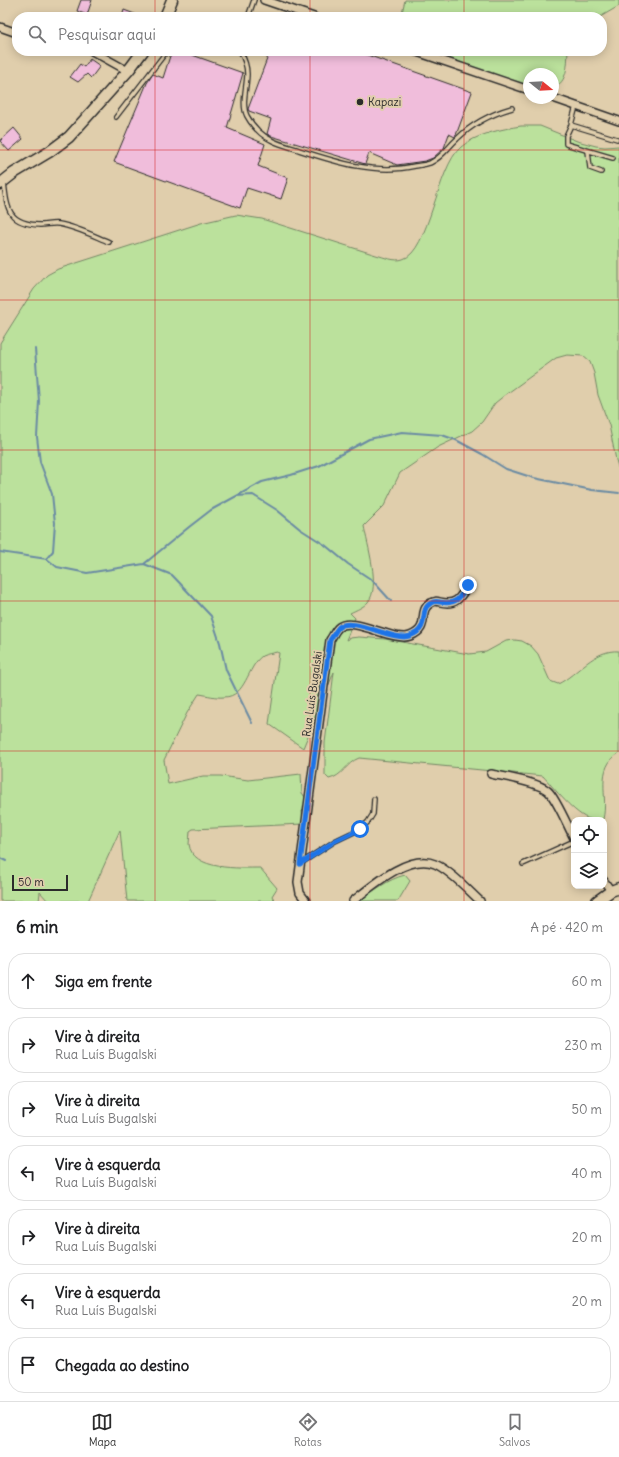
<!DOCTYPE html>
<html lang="pt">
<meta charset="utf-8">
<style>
:root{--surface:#fff;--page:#f2f2f2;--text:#202124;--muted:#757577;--line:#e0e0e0;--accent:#2b2b2b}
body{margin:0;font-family:Delius,sans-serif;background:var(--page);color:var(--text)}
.controls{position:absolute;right:12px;bottom:12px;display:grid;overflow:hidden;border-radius:8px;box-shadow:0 2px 10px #0003}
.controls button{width:36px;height:36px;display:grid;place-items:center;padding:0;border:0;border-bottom:1px solid var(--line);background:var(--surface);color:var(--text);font:20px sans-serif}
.compass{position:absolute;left:523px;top:68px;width:36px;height:36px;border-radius:50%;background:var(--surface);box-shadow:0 2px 10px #0003;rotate:108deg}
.scale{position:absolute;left:12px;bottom:10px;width:56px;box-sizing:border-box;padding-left:4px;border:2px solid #2b2b2b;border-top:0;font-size:11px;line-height:14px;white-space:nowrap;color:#2b2b2b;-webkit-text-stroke:3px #e0ceac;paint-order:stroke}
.stop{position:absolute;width:12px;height:12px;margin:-9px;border:3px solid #1a73e8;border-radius:50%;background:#fff}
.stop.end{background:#1a73e8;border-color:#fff;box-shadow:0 1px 4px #0008}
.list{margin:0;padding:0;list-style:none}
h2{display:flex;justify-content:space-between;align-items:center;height:52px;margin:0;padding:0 16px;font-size:17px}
h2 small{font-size:13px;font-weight:400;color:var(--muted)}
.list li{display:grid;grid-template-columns:26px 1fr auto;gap:12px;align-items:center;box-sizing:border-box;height:56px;margin:0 8px 8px;padding:0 8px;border:1px solid var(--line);border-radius:16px}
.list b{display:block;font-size:15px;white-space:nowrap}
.list p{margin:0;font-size:13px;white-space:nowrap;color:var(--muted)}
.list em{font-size:13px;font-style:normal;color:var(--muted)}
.icon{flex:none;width:22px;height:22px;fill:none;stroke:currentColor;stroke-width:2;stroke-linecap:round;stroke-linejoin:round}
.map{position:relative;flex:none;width:619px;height:901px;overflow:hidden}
.search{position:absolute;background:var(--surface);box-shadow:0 2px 10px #0003;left:12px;right:12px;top:12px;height:44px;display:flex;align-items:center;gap:10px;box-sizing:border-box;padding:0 14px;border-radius:16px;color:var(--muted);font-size:15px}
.sheet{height:500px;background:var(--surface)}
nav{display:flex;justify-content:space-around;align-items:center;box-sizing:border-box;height:56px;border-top:1px solid var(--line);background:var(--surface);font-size:11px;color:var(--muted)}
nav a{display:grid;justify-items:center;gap:2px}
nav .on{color:var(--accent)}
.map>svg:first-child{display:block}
.green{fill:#bbe19c;stroke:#738664}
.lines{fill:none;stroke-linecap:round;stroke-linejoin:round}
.stream{stroke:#6b8ba3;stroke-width:2}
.building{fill:#f0bddb;stroke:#2b2b2b}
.lane-casing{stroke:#2b2b2b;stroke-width:6}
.street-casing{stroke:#2b2b2b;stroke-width:10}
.secondary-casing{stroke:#2b2b2b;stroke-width:13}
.lane{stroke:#e0ceac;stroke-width:3.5}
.street{stroke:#e0ceac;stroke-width:7}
.secondary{stroke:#e0ceac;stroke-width:10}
.route{stroke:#1a73e8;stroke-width:5}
.grid{fill:none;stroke:#d62828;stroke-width:1;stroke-opacity:0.55}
.poi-dot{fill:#2b2b2b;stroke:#e0ceac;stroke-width:1.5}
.labels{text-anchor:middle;stroke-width:4;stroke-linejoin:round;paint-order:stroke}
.poi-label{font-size:11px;fill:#2b2b2b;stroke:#e0ceac;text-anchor:start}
.street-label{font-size:11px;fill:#2b2b2b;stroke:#e0ceac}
</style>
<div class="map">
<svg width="619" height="901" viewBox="0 0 619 901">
<rect width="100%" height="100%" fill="#e0ceac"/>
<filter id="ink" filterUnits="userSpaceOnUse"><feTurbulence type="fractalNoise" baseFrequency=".025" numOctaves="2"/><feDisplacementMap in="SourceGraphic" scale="8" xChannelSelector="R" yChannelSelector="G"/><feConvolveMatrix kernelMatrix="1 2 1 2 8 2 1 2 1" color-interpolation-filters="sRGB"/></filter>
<g filter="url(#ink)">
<path class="green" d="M405 0H619V6L600 17H401Z
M405 51H568C567 65 568 82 553 88V74H529V90L416 56Z
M521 126H540L577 141 596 146 605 147 619 146V470L616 460 609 425 598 395 594 373 590 362 583 356 567 355 556 358 505 395 495 403 482 422 472 431 438 447 400 473 384 506 364 526C367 544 381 587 368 602 364 607 356 610 350 613L355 618 346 640 350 638 359 637 385 639 469 654 486 652 506 641 515 640 522 641 531 646 538 654 550 681 558 684C578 674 594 649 619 651V753C594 769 609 796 603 819 599 820 594 821 590 819 576 816 553 787 543 776L359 758C346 763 343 776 329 779L325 775V743L334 672 303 748 269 724 279 653 277 652C273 653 266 654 262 656 247 667 246 697 224 697 216 698 207 695 199 694L187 713 164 760 168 784 203 776H221L248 780 301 774 302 793 308 801 306 809 302 811 303 824 193 829 190 831C190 835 189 840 189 844 192 871 240 868 260 868L277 888 272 896 275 901H127L120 830 88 901H48L40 892 39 901H0V343L34 289 47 275 58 269 201 223 236 215 262 219 376 255C384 257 395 262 403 259 429 252 437 167 461 147 476 134 502 129 521 126Z
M405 875 410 881 398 901H359C374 891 388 879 405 875Z"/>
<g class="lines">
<path class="stream" d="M35 349 39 401 37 437 40 462 52 494 55 523 53 551 47 558
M237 496 253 495 277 510 300 529 325 545 348 564 372 580 391 601
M0 552 47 559 57 567 87 573 144 564 189 527 211 510 262 482 291 475 319 466 369 439 402 432 442 435 456 440 482 454 506 469 534 478 592 490 619 493
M144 564 172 575 211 616 220 643 226 670 252 723
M0 858 6 861"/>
</g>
<path class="building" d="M81 0H92L87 15 77 11Z
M124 10 140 16V17H122Z
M177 51H181L243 73 227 128 265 144 258 166 288 178 281 199 247 188 240 208 114 162 147 83 153 74 163 78 170 56Z
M270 51H356L472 92 456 135 455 137 449 134 444 148 433 158 425 161 397 165 369 153 365 164 271 136 267 134 271 119 249 111 248 109Z
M90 59 100 66 91 78 87 74 78 82 70 77 80 64 84 67Z
M14 128 23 139 9 151 0 141Z"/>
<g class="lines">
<defs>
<path id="lane" d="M248 17 254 0
M240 51C244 58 247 66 247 74 247 86 241 105 247 116 253 127 262 136 273 141 281 145 291 147 299 150 336 162 376 175 415 166 420 165 425 165 430 163 444 156 446 149 457 139 473 123 491 114 512 108
M576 106 571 125 617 139
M116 117 167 51
M571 125 566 136V144L613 158
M588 151 590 168 601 172
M4 182C7 209 8 224 40 225 46 225 52 223 59 224 76 227 92 235 109 242
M301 863 335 841 360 829 368 822 373 814 374 799
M523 864 574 841"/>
<path id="street" d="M264 0 314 17
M0 27 17 33
M92 51 128 71
M414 51 529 90
M553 98 619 121
M491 774C505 777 538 782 548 791 556 798 568 827 574 838
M604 881 611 891
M306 901 300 893 298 882 330 640C333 636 335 630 339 627 353 616 393 642 410 636 432 628 416 611 431 603 435 601 436 601 440 602 456 606 460 598 468 585
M353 901C372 886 409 853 435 864 451 871 468 890 480 901"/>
<path id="secondary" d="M165 17 172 0
M0 184 14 173 49 152 69 137 128 71 143 51
M597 901 611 891 619 888"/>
</defs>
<use href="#lane" class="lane-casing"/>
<use href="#street" class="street-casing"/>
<use href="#secondary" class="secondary-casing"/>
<use href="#lane" class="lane"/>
<use href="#street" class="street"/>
<use href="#secondary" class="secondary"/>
</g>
</g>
<g class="lines" filter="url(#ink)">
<path class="route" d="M360 829 335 841 300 864 330 640C333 636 336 630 339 627 353 616 393 642 410 636 432 628 417 611 431 603 434 601 436 601 440 602 456 605 460 598 468 585"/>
</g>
<path class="grid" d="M155 0V17M310 0V17M464 0V17M155 51V901M310 51V901M464 51V901M0 150H619M0 300H619M0 450H619M0 601H619M0 751H619"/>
<circle class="poi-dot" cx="360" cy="102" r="4"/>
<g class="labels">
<g class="poi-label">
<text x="368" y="106">Kapazi</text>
</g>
<g class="street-label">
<text transform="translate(312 694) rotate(-82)" y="4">Rua Luís Bugalski</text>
</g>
</g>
</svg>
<div class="controls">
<button><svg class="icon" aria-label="locate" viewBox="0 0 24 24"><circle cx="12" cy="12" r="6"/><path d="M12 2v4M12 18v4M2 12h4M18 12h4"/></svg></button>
<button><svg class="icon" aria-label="layers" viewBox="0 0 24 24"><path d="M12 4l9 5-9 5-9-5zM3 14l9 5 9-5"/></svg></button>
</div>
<svg class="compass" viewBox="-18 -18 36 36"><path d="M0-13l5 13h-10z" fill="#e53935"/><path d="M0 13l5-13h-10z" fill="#757577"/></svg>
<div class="scale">50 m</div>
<div class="stop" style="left:360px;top:829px"></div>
<div class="stop end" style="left:468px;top:585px"></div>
<div class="search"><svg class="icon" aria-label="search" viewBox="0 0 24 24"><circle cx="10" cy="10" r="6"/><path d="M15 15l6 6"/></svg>Pesquisar aqui</div>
</div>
<section class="sheet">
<h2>6 min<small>A pé · 420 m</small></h2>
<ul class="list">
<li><svg class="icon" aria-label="ahead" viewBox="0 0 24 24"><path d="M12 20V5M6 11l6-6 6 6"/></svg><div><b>Siga em frente</b></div><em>60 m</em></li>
<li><svg class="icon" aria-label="right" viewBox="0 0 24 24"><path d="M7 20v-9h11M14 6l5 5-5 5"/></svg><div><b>Vire à direita</b><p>Rua Luís Bugalski</p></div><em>230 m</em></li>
<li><svg class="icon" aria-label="right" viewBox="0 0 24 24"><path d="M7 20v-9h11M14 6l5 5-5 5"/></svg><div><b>Vire à direita</b><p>Rua Luís Bugalski</p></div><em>50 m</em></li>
<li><svg class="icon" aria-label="left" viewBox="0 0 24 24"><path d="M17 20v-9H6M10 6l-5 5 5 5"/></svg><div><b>Vire à esquerda</b><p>Rua Luís Bugalski</p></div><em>40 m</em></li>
<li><svg class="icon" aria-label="right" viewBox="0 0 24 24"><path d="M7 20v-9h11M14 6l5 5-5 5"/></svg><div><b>Vire à direita</b><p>Rua Luís Bugalski</p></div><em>20 m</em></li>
<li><svg class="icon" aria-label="left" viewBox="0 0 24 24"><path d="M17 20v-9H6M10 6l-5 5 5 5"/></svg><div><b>Vire à esquerda</b><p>Rua Luís Bugalski</p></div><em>20 m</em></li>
<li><svg class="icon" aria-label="arrive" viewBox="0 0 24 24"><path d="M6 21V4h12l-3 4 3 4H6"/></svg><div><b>Chegada ao destino</b></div></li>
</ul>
</section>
<nav>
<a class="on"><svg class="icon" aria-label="map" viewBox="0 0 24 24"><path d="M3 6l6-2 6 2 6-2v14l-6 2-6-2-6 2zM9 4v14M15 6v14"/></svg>Mapa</a>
<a><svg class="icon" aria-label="directions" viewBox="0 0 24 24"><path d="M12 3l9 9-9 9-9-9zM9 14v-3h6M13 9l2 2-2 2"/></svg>Rotas</a>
<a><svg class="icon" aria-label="saved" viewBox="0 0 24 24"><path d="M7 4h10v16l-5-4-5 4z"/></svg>Salvos</a>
</nav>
